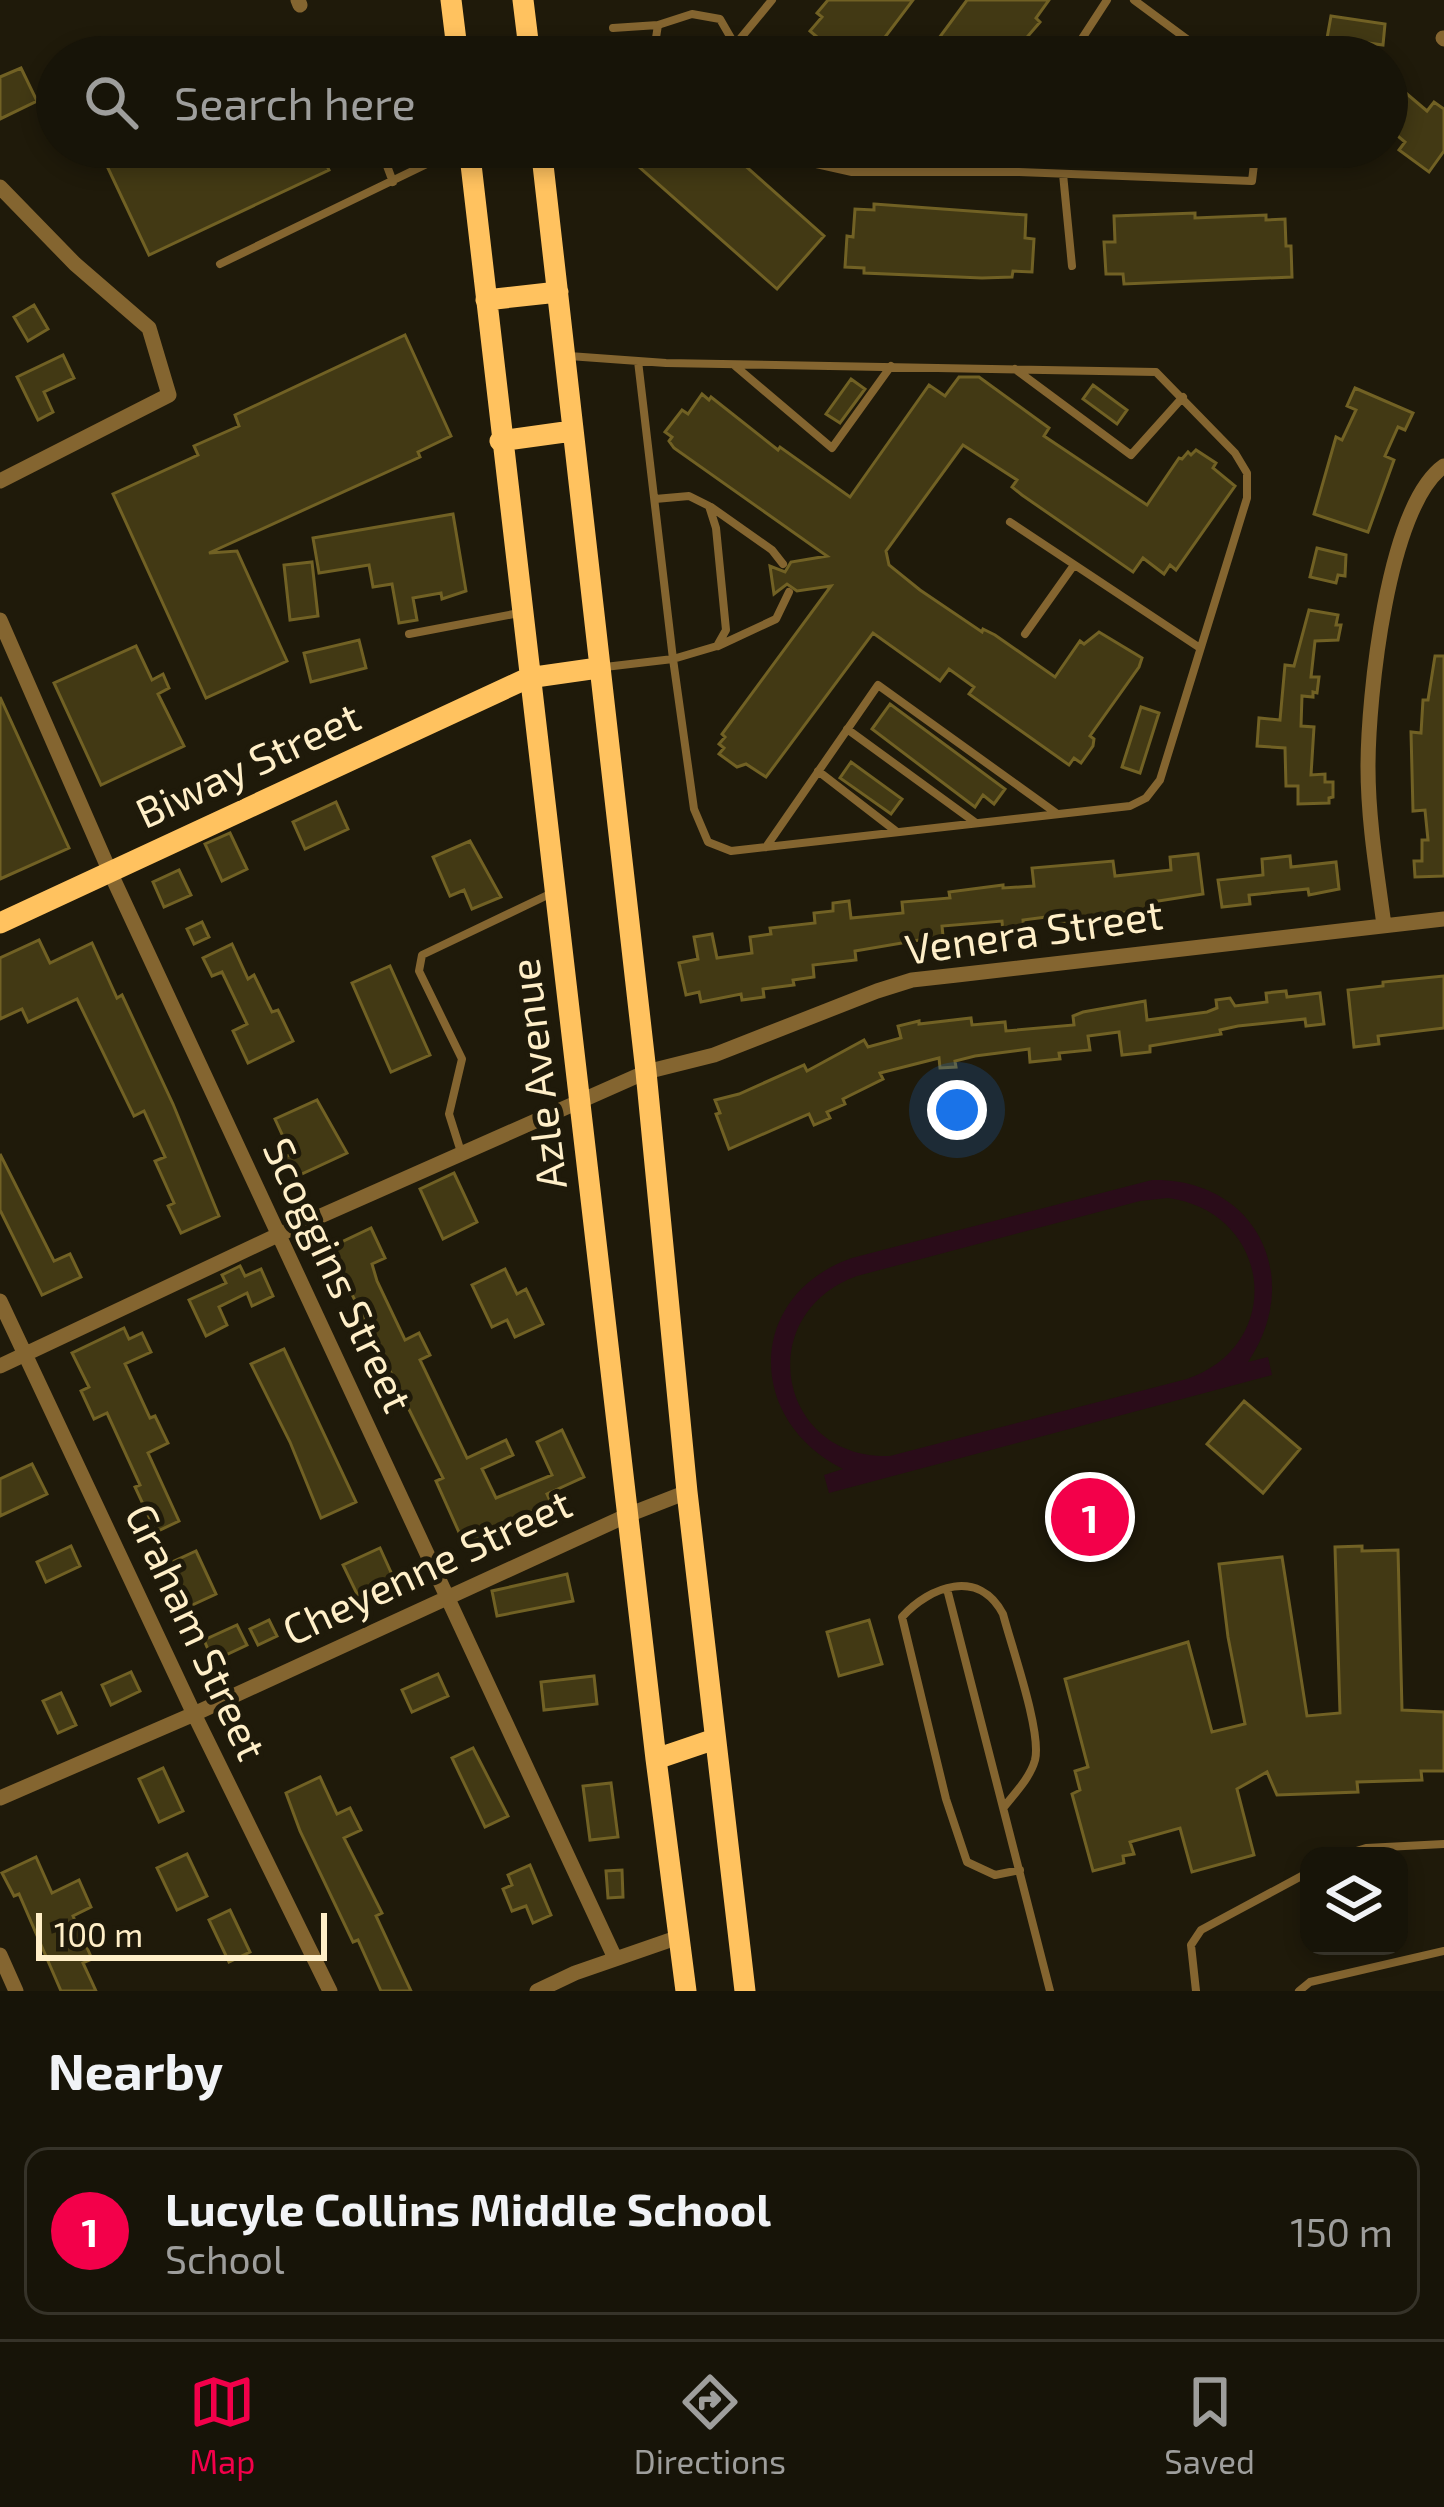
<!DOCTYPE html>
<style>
:root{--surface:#171408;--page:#242116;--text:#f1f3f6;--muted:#9e9e9c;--line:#363329;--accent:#f3004a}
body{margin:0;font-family:"Exo 2",sans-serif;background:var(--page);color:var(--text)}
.controls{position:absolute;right:36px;bottom:36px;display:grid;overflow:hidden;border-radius:24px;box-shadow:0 6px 18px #0003}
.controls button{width:108px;height:108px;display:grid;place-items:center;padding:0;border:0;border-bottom:3px solid var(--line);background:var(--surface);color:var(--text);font:60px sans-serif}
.scale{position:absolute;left:36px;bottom:30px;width:291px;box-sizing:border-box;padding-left:12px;border:6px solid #ffefc8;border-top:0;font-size:33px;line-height:42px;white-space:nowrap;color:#ffefc8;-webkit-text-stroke:9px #1f1a0a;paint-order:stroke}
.you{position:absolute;left:957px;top:1110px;width:42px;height:42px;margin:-30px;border:9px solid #fff;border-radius:50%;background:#1a73e8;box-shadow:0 0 0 18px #1a73e833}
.badge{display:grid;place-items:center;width:78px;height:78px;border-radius:50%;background:var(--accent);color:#fff;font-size:39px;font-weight:700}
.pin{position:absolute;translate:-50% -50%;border:6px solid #fff;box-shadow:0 3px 12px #0006}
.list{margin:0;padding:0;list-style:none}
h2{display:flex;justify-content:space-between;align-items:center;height:156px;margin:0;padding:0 48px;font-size:51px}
h2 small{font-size:39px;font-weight:400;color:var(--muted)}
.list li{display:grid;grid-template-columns:78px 1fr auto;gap:36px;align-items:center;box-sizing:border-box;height:168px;margin:0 24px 24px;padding:0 24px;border:3px solid var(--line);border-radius:24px}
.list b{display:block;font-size:45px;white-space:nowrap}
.list p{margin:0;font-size:39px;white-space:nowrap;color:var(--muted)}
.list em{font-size:39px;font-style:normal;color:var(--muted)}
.icon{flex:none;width:66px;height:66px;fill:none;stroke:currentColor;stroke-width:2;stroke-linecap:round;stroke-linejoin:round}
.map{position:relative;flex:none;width:1444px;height:1991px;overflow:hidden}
.search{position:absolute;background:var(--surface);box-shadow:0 6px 18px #0003;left:36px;right:36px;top:36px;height:132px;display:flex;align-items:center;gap:30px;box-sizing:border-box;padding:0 42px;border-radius:66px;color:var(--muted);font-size:45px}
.sheet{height:348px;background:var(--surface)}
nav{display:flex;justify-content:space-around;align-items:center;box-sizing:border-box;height:168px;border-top:3px solid var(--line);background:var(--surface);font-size:33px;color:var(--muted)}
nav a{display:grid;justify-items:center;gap:6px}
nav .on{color:var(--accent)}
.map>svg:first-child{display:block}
.grass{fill:#2a0c19;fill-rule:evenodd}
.building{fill:#423914;stroke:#716124;stroke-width:3}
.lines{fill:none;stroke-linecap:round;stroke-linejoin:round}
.lane{stroke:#846530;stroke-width:8}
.street{stroke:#846530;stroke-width:15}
.secondary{stroke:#ffc25f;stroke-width:21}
.labels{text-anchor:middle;stroke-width:10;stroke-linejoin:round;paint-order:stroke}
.street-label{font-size:42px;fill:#ffefc8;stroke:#1f1a0a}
</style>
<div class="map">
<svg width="1444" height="1991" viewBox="0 0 1444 1991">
<rect width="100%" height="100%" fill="#1f1a0a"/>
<path class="grass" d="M1152 1180C1256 1178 1305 1278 1248 1362L1268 1357 1272 1375 829 1493 824 1475 843 1469C745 1420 746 1295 852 1258ZM1168 1198C1272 1212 1287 1345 1187 1379L890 1456C778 1460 751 1314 857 1276L1140 1201Z"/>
<path class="building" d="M828 0H913L870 57H825L831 49 810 31 822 17 817 13Z
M967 0H1049L1036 18 1040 22 1010 57H925Z
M1331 16 1385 24 1383 45 1346 40 1367 57 1324 55Z
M21 68 37 101 0 119V77Z
M1387 77 1427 111 1434 102 1444 109V151L1429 172 1399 150 1405 142 1387 127Z
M98 147H318L329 170 149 255Z
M653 147H724L824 236 777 289 637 165Z
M874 204 1026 215 1025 238 1034 239 1032 272 1013 271 1012 277 982 278 864 273V268L845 267 847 236 853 237 855 209 874 210Z
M1195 213V218L1266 215V220L1285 219 1286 246H1291L1292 277 1124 284 1123 274H1106L1104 242H1115L1114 216Z
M34 305 48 329 28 341 14 317Z
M405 335 451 436 418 452 420 457 209 553 237 551 287 661 206 698 113 494 198 455 194 446 239 426 235 415Z
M63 355 74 378 44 392 53 412 38 420 17 377Z
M959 377H979L1049 428 1044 436 1147 505 1179 458 1182 459 1188 452 1191 455 1196 450 1216 463 1213 468 1235 486 1176 570 1170 565 1164 574 1143 558 1133 572 1022 495 1012 487 1017 480 963 445 886 551 889 565 920 590 982 632 983 629 995 635 1055 677 1080 641 1084 644 1099 632 1142 658 1139 667 1090 736 1094 739 1093 746 1081 763 1074 758 1069 765 969 694 974 687 949 669 940 681 873 633 766 777 746 764 737 767 719 754 724 748 719 744 725 737 722 734 831 586 797 591 787 584 774 594 770 566 785 572 791 562 827 556 674 448 669 441 672 437 665 432 682 410 688 414 702 394 709 400 711 397 778 450 780 447 850 497 929 385 945 396Z
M851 379 865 389 840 423 826 414Z
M1093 385 1127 410 1117 424 1083 399Z
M1355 388 1413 413 1405 430 1398 427 1385 456 1394 460 1368 532 1314 514 1336 437 1342 440 1356 410 1347 406Z
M453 514 466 591 442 599 441 593 413 598 417 620 399 623 392 584 373 587 369 565 319 573 313 538Z
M1317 548 1346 555 1345 576 1338 575 1336 583 1310 577Z
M312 562 318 616 290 620 284 565Z
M1309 610 1338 615 1336 625H1341L1338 640 1315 641 1311 677H1319L1317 693 1313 692V697L1302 696 1301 726 1314 727 1311 775 1325 774V782H1333V797L1329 798V803L1298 804V786H1286L1285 748 1257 746 1259 718 1280 720 1285 665 1294 666Z
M359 640 366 668 311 682 304 653Z
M136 646 152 680 163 674 169 688 158 694 184 746 101 785 54 683Z
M1435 656H1444V876L1415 877 1414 861H1422V840H1428L1425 810 1413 811 1411 732 1421 733 1423 700H1428Z
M0 697 69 848 0 879Z
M890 704 1005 789 994 804 983 795 975 807 872 729Z
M1141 707 1159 713 1140 773 1122 767Z
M851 762 902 799 891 814 840 778Z
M336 802 348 829 305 849 293 822Z
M230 833 247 869 222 881 205 844Z
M470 841 501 897 472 909 464 890 450 896 433 857Z
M1198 854 1203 894 1152 902 1153 908 1055 925 1054 916 1023 920 1024 931 1003 933 1002 921 942 926 943 936 855 951 856 960 813 965 814 977 793 980 794 985 763 989 764 997 742 1000 741 994 701 1002 699 992 686 995 679 963 698 959 694 937 712 934 717 958 752 953 750 937 771 934 770 928 815 923 814 913 833 911V903L849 901 851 918 903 913 902 902 950 898 949 892 1003 885V888L1034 886 1032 868 1113 861 1115 876 1171 870 1170 857Z
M1290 856 1291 867 1336 862 1339 889 1309 895 1308 889 1249 895 1250 904 1222 907 1218 880 1263 875 1262 859Z
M179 870 191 895 164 907 153 882Z
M202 922 209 937 194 944 187 929Z
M39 940 50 963 92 943 117 998 122 995 173 1104 219 1216 181 1233 168 1206 174 1203 155 1161 165 1157 144 1111 134 1116 77 999 28 1022 22 1009 0 1019V958Z
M232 944 248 979 254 975 272 1012 278 1010 293 1041 248 1063 233 1031 247 1024 222 972 212 976 203 958Z
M390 966 430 1055 391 1072 352 983Z
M1444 976V1028L1378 1036 1379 1044 1354 1047 1348 990 1383 986V982Z
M1286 991 1287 997 1320 993 1324 1024 1306 1026 1305 1019 1238 1026 1220 1030 1221 1034 1150 1046V1052L1122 1055 1119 1032 1088 1036 1090 1050 1059 1053 1060 1059 1030 1062 1029 1049 975 1056 955 1061 956 1067 940 1068 939 1058 880 1073 883 1079 843 1099 845 1104 827 1112 830 1118 814 1125 809 1114 729 1149 716 1114 720 1113 715 1100 739 1094 804 1065 807 1071 864 1040 868 1047 901 1038 898 1026 919 1021V1024L971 1018 972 1025 1005 1022 1006 1031 1074 1025 1073 1016 1083 1012 1145 1001 1147 1020 1207 1012 1217 1008 1216 1000 1230 998 1235 1006 1267 1002 1266 993Z
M317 1100 347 1153 293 1178 284 1158 291 1154 275 1119Z
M0 1154 54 1261 70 1254 81 1277 42 1295 0 1210Z
M454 1173 477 1222 443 1239 420 1189Z
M371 1228 385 1258 372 1264 377 1281 405 1340 419 1333 430 1355 420 1360 467 1458 506 1440 513 1455 482 1469 496 1498 552 1475 537 1442 562 1430 584 1477 547 1494 551 1503 518 1518 520 1523 466 1548 436 1481 443 1478 329 1248Z
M240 1266 245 1276 261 1269 273 1296 252 1306 247 1293 219 1307 227 1325 206 1336 189 1300 226 1283 222 1275Z
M505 1269 517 1294 526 1289 543 1324 515 1337 507 1320 492 1327 472 1285Z
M124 1328 129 1339 142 1333 151 1352 125 1364 150 1418 155 1416 168 1443 148 1453 179 1521 156 1532 135 1487 140 1485 107 1413 94 1419 81 1391 89 1387 72 1353Z
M284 1349 356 1502 321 1518 290 1442 251 1364Z
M1244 1401 1300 1449 1263 1493 1207 1444Z
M32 1464 47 1494 0 1516V1479Z
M71 1546 80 1566 46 1582 37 1562Z
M1362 1546V1551L1398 1550 1402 1710 1444 1712V1771H1421L1422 1780 1357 1782 1358 1792 1277 1795 1267 1772 1237 1789 1254 1855 1192 1872 1180 1828 1130 1842 1134 1854 1123 1856 1124 1863 1093 1871 1072 1794 1080 1790 1075 1771 1088 1767 1065 1679 1188 1642 1212 1732 1245 1724 1228 1637 1219 1564 1282 1557 1307 1716 1340 1713 1335 1547Z
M380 1548 394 1579 358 1596 343 1565Z
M196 1551 216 1594 190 1606 170 1563Z
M567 1574 573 1601 497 1616 492 1591Z
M269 1620 277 1636 258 1645 250 1629Z
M869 1620 882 1664 839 1676 827 1632Z
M237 1625 247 1645 213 1661 204 1640Z
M131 1672 140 1691 111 1705 102 1685Z
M438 1674 448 1696 412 1712 402 1690Z
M594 1676 597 1704 544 1710 541 1682Z
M61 1693 76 1725 58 1733 43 1701Z
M473 1748 508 1816 485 1827 452 1758Z
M163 1768 183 1811 159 1822 139 1779Z
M320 1777 337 1814 350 1808 361 1830 344 1838 382 1913 376 1916 411 1991H381L358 1940 353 1942 300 1831 286 1793Z
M611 1783 618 1837 590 1840 583 1786Z
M187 1854 207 1896 177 1910 157 1868Z
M36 1857 52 1893 79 1880 91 1907 73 1916 92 1959 83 1963 96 1991H61L19 1894 14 1896 2 1873Z
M530 1865 551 1915 533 1923 526 1906 512 1911 503 1889 512 1885 508 1875Z
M622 1870 623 1897 608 1898 606 1871Z
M230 1910 250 1952 229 1962 209 1920Z"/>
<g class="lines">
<path class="lane" d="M1134 0 1211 57
M613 28 658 25 692 14 720 19 735 45
M342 41 348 57
M735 45 772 0
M735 45 767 57
M653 57 658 25
M735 57V45
M1070 57 1107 0
M380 147 393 182
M770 147 776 155 852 172H1019L1252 181 1256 147
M892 147 916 171
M996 171 1011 147
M1063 174 1072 266
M220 264 462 147
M569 356 666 363 1156 372 1235 453 1247 473V498L1160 780 1146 798 1130 806 731 851 708 842 694 809 673 659 605 667
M638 361 673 659 717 646 726 630 716 528 709 506 689 496 655 499
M734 365 832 448 891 366
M1015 369 1131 455 1183 397
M711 507 772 550 783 564
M1010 522 1200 648
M409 634 519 613
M1025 634 1074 565
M718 646 776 619 789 592
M847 729 976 823
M818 771 897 832
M766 847 878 685 1056 813
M461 1152 449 1114 462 1059 419 971 422 955 554 892
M947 1589 1050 1991
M1004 1807C1015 1793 1030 1778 1035 1760 1042 1732 1011 1645 1003 1614 979 1568 930 1586 902 1617L946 1799 967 1862 995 1875 1020 1870
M1340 1856 1366 1848 1444 1844
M1196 1991 1191 1945 1201 1930 1309 1872
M1299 1991 1310 1982 1444 1951"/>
<path class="street" d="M298 0 300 5
M1443 38 1444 39
M0 187 75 264 149 328 169 395 0 481
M0 620 110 872 615 1958
M1384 925C1377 873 1368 820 1368 767 1368 699 1387 506 1444 466
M0 1301 194 1714 330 1991
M0 1366 280 1234 646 1072 714 1055 877 991 912 980 957 975 1444 919
M0 1798 194 1714 628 1515 687 1492
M0 1955 16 1991
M537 1991 575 1973 679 1937"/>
<path class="secondary" d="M451 0 458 57
M523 0 530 57
M469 147 656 1759 686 1991
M541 147 646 1072 687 1492 745 1991
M486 300 558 292
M500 441 572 431
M0 923 528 678 598 668
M656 1759 715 1739"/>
</g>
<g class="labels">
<g class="street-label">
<text transform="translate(248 765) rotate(-25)" y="15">Biway Street</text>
<text transform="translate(1034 932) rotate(-8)" y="15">Venera Street</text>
<text transform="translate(538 1074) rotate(-97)" y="15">Azle Avenue</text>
<text transform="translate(338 1275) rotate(65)" y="15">Scoggins Street</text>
<text transform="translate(427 1567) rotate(-25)" y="15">Cheyenne Street</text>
<text transform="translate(196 1632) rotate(65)" y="15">Graham Street</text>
</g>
</g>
</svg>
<div class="controls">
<button><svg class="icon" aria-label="layers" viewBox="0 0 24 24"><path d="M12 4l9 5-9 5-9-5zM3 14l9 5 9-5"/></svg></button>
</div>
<div class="scale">100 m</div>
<div class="you"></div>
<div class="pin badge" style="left:1090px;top:1517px">1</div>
<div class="search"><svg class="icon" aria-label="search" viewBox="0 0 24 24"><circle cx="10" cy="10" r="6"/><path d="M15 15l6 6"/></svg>Search here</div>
</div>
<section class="sheet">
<h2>Nearby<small></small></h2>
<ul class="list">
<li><span class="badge">1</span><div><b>Lucyle Collins Middle School</b><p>School</p></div><em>150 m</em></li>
</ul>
</section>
<nav>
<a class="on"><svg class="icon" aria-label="map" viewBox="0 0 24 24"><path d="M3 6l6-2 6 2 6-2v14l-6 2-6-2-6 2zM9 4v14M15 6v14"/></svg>Map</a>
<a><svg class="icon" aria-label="directions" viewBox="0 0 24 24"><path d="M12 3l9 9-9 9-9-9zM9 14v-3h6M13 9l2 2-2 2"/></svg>Directions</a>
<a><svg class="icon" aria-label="saved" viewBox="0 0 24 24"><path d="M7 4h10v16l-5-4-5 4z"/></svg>Saved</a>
</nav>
